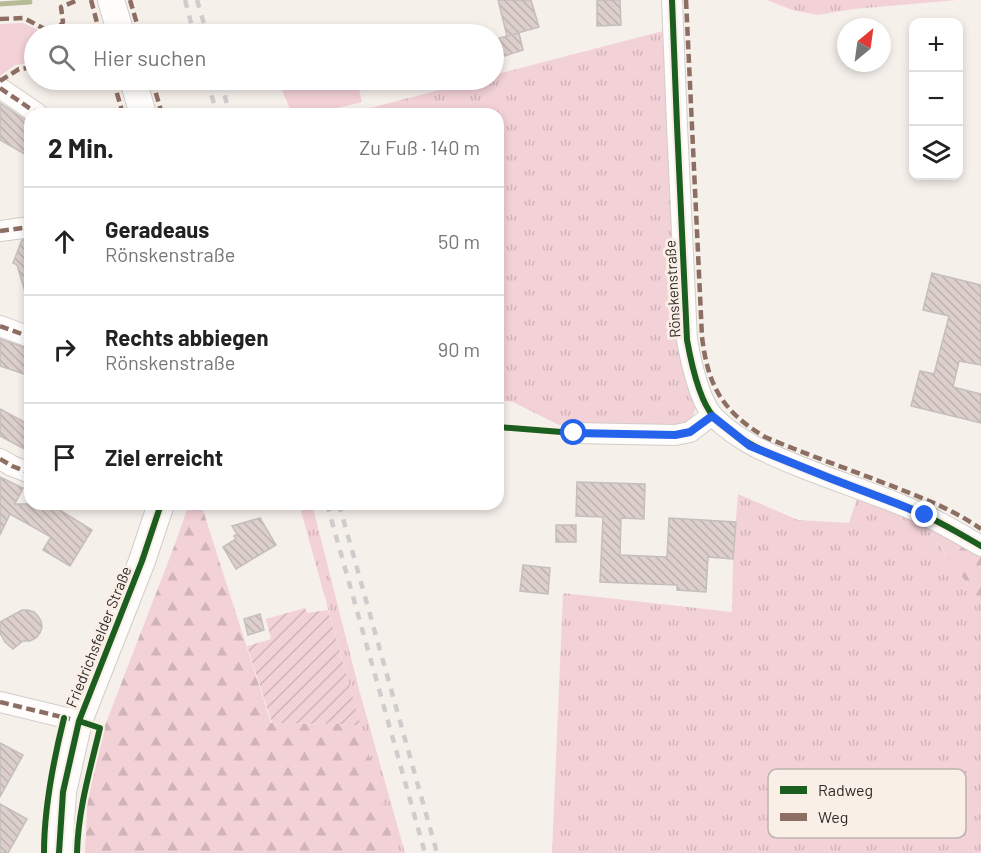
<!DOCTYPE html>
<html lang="de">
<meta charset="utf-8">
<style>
:root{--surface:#fff;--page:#f6f6f6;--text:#222;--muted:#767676;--line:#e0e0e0}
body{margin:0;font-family:Barlow,sans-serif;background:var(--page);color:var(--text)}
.controls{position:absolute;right:18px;top:18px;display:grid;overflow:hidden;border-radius:12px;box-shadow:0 3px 9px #0003}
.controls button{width:54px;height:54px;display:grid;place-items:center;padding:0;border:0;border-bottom:2px solid var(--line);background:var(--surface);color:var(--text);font:30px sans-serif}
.compass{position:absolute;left:837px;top:18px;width:54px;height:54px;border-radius:50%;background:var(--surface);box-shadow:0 3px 9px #0003;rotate:29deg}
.stop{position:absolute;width:18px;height:18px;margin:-14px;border:4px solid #2563eb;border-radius:50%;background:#fff}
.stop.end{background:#2563eb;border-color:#fff;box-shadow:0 2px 6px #0008}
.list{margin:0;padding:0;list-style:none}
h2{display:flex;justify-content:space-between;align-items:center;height:78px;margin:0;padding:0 24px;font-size:26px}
h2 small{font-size:20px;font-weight:400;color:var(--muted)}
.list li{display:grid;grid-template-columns:39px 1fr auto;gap:18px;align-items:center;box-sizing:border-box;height:108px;padding:0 24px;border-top:2px solid var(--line)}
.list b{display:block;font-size:22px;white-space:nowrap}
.list p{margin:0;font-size:20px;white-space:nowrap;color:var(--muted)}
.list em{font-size:20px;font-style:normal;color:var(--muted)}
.icon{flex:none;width:33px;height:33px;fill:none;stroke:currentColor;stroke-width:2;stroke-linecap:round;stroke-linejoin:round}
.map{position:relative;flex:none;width:981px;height:853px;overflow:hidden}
.search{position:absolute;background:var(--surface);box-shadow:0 3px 9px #0003;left:24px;top:24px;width:480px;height:66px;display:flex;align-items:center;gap:15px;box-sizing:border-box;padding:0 21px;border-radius:33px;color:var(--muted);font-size:22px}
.panel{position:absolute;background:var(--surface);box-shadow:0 3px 9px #0003;left:24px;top:108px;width:480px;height:402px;border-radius:18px}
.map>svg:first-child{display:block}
.grass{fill:url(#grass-tufts)}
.forest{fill:url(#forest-firs)}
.park{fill:#f2d1d7}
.garden{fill:url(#garden-furrows)}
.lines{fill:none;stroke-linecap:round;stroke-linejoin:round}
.stream{stroke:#b7bc96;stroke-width:5}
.building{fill:url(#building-back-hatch);stroke:#c4bfbc;stroke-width:1.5}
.minor-casing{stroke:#d2cdc9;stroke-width:22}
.major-casing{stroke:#d2cdc9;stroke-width:28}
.minor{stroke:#fefdfc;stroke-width:20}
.major{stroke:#fefdfc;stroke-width:26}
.rail{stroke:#cfcdcc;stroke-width:4.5;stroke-dasharray:8 8;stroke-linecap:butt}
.quiet{stroke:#8d6e63;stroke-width:4.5;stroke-dasharray:9 4.5;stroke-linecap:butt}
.cycleway-casing{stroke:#faefe7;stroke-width:10}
.cycleway{stroke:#1b5e20;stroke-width:6}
.route{stroke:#2563eb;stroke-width:8}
.labels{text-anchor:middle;stroke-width:6;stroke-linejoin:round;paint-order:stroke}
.street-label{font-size:15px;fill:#2f2b28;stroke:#faefe7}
.key{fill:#faefe7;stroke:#bdb4ae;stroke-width:1.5}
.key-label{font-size:16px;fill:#2f2b28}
</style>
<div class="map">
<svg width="981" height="853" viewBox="0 0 981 853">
<defs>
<pattern id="grass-tufts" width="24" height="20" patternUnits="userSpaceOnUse" patternTransform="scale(1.5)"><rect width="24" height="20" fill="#f2d1d7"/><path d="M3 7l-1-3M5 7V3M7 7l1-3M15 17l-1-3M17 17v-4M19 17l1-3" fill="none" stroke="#d0b4b9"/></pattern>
<pattern id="forest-firs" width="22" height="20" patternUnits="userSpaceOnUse" patternTransform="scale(1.5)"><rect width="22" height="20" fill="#f2d1d7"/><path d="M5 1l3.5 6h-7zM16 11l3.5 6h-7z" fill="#d0b4b9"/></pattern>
<pattern id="garden-furrows" width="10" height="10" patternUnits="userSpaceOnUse" patternTransform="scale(1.5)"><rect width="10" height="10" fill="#f2d1d7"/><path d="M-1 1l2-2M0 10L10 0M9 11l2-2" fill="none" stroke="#d0b4b9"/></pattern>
<pattern id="building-back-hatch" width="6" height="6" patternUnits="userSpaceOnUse" patternTransform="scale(1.5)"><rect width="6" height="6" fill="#ddcfcb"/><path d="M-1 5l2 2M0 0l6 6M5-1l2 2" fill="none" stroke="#beb2ae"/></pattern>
</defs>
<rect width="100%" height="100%" fill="#f6f0eb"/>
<path class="grass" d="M767 0H957L854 9 817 15 792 10Z
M663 31 678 341C681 365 685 386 696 407 691 422 687 425 673 428L559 425 513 402 498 400V114H347L478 80H494V75Z
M738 494 798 520 849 523 857 498 921 520 981 603V853H552L563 593 732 612 733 559Z
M299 504H312L360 693 405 853H396Z"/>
<path class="forest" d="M189 504H201L271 723 340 724 361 726 396 853H85L89 767 175 544Z
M921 520 981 557V603Z"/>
<path class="park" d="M23 23 47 34H34V63L15 65 0 76V24Z
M278 80H357L362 102 313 114H292Z"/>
<path class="garden" d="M305 608 307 613 328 610 361 726 340 724 272 723 247 646 271 639 266 619Z"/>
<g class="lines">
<path class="stream" d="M0 4 30 2"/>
</g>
<path class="building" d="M498 0H531L539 27 507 36Z
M597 0H620L621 25 597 26Z
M519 33 523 50 504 56 499 38Z
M0 103 30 123V157L0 140Z
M30 239V294L26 295 17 265 13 263 22 240Z
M932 273 981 285V365L959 361 953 387 981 394V423L911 406 920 371 934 374 949 316 923 310Z
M0 339 30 349V376L0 366Z
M0 409 30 425V452L0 436Z
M0 477 23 488 15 504H50L92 530 70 566 43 550 51 537 10 514 0 535Z
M577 482 645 484 644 519 621 518 620 555 667 557 669 518 736 522 733 559 708 557 706 592 677 590V585L600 582 603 517 576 516Z
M260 518 276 545 236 569 223 547 236 539 234 536 237 534 232 526Z
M556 525H576V542H556Z
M523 565 550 568 548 594 520 591Z
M22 610H28L34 612 38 616 41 621 42 627 40 633 36 638 30 641H23L13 649 5 642 0 633V622Z
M260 614 264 630 248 635 244 619Z
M0 743 23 755 0 797Z
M0 804 27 819 8 853H0Z"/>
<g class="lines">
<defs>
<path id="minor" d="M672 0 677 125 687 340C691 362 699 401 714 417 739 442 769 454 801 467 833 480 867 491 899 504 928 515 954 530 981 546
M0 88 38 114
M0 231 30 227
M0 326 30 337
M574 433 675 435 690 432 712 415
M0 459 12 466 30 473
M0 702 79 721"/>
<path id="major" d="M111 0 121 34
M133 80 143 114
M59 853 63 792 79 721 142 561 161 504"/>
</defs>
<use href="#minor" class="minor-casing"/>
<use href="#major" class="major-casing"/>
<use href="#minor" class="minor"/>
<use href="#major" class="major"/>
<path class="rail" d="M185 0 194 34
M197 0 207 34
M207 80 217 114
M220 80 230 114
M327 504 425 853
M339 504 437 853"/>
<path class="quiet" d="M91 0 100 34
M130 0 140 34
M686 0 702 337C708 386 722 411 765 437 810 456 857 472 902 490 930 501 957 512 981 529
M0 19 24 18 54 34 63 22 61 7 78 0
M113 80 123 114
M152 80 162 114
M0 81 19 69 34 67
M0 88 38 114
M0 231 30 227
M0 326 30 337
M0 459 12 466 30 473
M0 702 70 719"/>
<defs>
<path id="cycleway" d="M672 0 677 125 687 340C691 362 699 401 714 417 739 442 769 454 801 467 833 480 867 491 899 504 928 515 954 530 981 546
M498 427 574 433
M44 853C44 807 53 762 64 718
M59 853 63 792 79 721 142 561 161 504
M77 853C78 810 90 770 100 728L79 721"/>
</defs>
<use href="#cycleway" class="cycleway-casing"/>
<use href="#cycleway" class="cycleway"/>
</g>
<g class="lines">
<path class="route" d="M574 433 675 435 690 432 712 416 750 446 832 479 898 504 925 515"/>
</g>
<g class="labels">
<g class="street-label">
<text transform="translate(673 289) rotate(-93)" y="5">Rönskenstraße</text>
<text transform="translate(99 637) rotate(-68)" y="5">Friedrichsfelder Straße</text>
</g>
</g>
<rect x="768" y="769" width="198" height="69" rx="9" class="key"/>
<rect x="780" y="786" width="27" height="8" fill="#1b5e20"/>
<rect x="780" y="813" width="27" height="8" fill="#8d6e63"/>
<g class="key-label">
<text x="818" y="796">Radweg</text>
<text x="818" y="823">Weg</text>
</g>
</svg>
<div class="controls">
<button>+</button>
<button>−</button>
<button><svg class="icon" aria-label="layers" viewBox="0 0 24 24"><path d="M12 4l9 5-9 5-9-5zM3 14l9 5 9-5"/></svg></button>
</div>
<svg class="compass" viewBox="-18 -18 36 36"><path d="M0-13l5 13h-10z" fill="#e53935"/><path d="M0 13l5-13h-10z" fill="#767676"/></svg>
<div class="stop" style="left:574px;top:433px"></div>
<div class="stop end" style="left:925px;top:515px"></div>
<div class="search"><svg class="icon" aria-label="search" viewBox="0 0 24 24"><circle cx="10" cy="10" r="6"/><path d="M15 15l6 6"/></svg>Hier suchen</div>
<section class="panel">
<h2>2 Min.<small>Zu Fuß · 140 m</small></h2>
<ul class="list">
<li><svg class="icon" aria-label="ahead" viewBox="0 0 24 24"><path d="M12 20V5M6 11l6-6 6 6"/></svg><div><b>Geradeaus</b><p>Rönskenstraße</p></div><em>50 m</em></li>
<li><svg class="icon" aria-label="right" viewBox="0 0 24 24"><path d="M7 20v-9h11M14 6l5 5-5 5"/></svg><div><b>Rechts abbiegen</b><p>Rönskenstraße</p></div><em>90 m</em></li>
<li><svg class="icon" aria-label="arrive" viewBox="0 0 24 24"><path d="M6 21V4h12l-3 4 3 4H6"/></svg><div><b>Ziel erreicht</b></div></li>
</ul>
</section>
</div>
